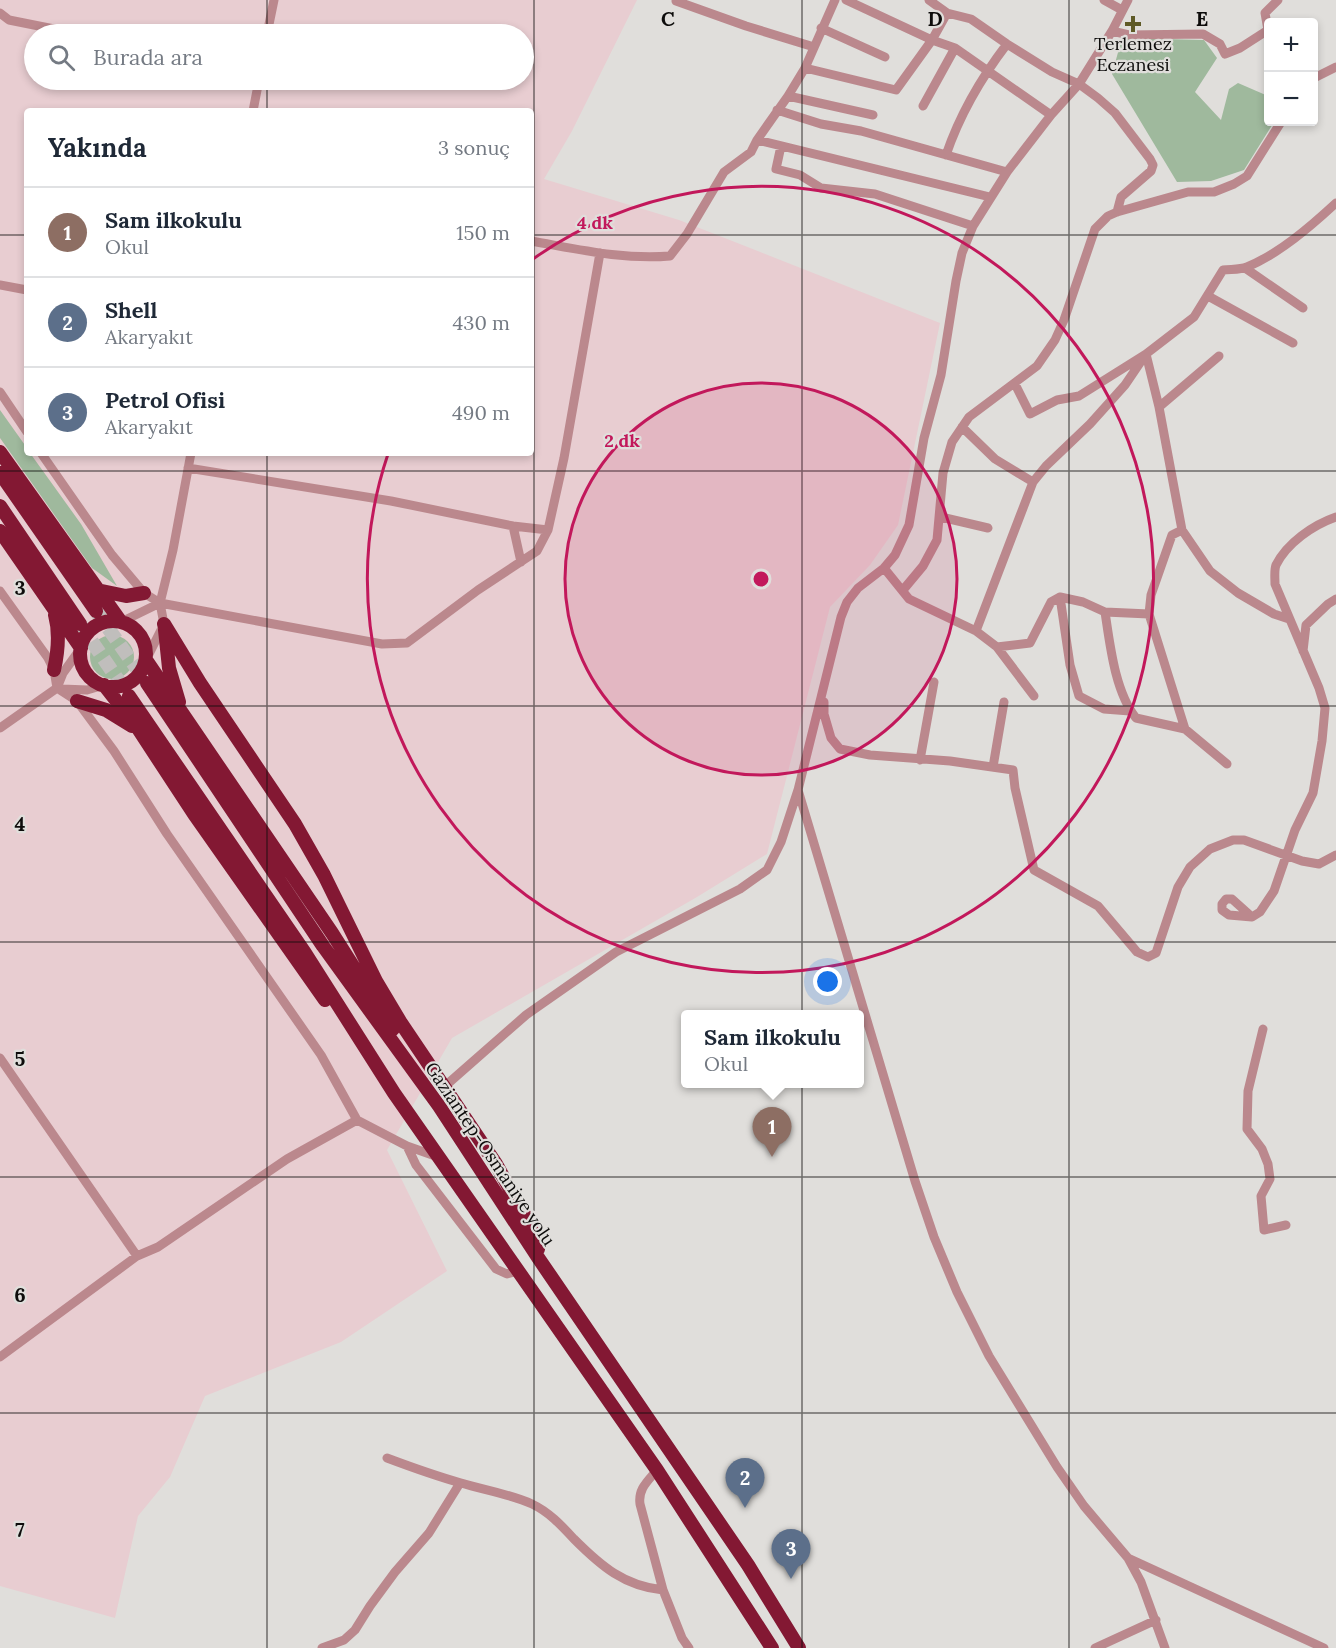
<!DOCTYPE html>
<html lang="tr">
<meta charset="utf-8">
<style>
:root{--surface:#fff;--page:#f2f2f3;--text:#1f2937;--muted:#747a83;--line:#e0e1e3;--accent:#5e5a26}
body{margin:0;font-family:Lora,serif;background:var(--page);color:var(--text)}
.controls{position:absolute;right:18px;top:18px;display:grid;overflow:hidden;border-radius:6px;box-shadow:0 3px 9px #0003}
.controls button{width:54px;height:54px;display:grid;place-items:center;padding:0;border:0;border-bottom:2px solid var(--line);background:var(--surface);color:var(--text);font:30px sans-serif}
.you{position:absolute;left:828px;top:982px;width:21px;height:21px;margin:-15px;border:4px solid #fff;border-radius:50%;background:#1a73e8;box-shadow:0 0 0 9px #1a73e833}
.badge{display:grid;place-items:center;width:39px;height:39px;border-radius:50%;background:var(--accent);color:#fff;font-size:20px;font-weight:700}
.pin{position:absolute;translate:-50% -50px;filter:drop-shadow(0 2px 3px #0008)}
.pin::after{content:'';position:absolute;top:32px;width:21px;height:18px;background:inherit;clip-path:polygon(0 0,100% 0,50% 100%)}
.popup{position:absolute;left:681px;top:1010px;width:183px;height:78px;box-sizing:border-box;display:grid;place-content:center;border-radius:6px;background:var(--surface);filter:drop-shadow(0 2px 4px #0005);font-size:20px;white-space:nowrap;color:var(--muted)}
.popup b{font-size:22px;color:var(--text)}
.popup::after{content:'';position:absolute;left:50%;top:100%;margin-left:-12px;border:12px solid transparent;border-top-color:var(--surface)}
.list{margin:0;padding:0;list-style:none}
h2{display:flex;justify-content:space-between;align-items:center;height:78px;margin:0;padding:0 24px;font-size:26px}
h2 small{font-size:20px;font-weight:400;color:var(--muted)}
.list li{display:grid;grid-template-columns:39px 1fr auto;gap:18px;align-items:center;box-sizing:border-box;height:90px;padding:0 24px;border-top:2px solid var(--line)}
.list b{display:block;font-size:22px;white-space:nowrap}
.list p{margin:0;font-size:20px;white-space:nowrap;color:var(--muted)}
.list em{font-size:20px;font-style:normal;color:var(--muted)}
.icon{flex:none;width:33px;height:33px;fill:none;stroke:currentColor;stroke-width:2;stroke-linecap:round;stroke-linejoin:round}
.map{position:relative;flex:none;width:1336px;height:1648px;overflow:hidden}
.search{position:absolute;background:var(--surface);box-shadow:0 3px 9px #0003;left:24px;top:24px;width:510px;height:66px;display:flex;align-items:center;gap:15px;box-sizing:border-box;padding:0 21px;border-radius:33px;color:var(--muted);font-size:22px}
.panel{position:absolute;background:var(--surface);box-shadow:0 3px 9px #0003;left:24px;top:108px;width:510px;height:348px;border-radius:6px}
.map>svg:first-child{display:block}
.industrial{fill:#e8cdd1;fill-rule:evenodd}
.green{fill:#9fb99d}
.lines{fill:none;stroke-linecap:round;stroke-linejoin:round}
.highway-tunnel{stroke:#c0bebc;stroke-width:14;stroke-dasharray:14 7;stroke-linecap:butt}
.minor{stroke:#bb888d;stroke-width:9}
.highway{stroke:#831833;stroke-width:14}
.grid{fill:none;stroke:#0d0c0b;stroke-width:1.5;stroke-opacity:0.55}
.ring{fill:none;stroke:#c2185b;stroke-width:3}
.poi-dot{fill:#5e5a26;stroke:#e0dedb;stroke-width:2}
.labels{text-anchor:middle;stroke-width:4.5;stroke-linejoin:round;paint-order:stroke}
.poi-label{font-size:18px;fill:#0d0c0b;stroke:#e0dedb}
.street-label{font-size:18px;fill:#0d0c0b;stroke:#e0dedb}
.grid-label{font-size:20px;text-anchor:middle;font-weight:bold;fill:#0d0c0b;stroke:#e0dedb;stroke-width:4.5;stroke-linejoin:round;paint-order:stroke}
.centre{fill:#c2185b;stroke:#e0dedb;stroke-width:3}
.ring-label{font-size:18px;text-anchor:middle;font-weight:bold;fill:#c2185b;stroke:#e0dedb;stroke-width:4.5;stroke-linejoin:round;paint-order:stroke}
</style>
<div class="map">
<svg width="1336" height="1648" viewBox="0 0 1336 1648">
<rect width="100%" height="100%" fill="#e0dedb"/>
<path class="industrial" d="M0 0H637L572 131 544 179 679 220 940 323 898 525 870 565 830 607 767 854 697 897 452 1038 387 1150 447 1271 341 1342 205 1396 170 1477 138 1516 115 1618 0 1586ZM34 34H524V80H34ZM27 111H531V453H27Z"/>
<path class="green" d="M1122 38 1204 40 1217 58 1195 92 1221 120 1229 89 1238 83 1268 96V122H1274L1244 170 1211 181 1177 182 1112 74Z
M0 410 27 448V453H30L81 524 117 586 92 568 0 438Z
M90 657a22 22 0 1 1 44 0a22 22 0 1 1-44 0Z"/>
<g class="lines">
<path class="highway-tunnel" d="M96 611 147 683
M80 624 129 696"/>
<path class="minor" d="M846 0 932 40 955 48 1051 115
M929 0 947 13
M1104 0 1122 10
M676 1 746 26 814 47
M0 13 9 20 79 34
M821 28 885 57
M1112 31 1129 35 1203 34 1220 44 1225 54 1240 48 1268 30 1265 13 1278 0
M267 34 274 0
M805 68 896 90 932 40 947 13 971 19 1007 44 1052 72 1079 84 1098 98 1115 113 1150 159 1153 165 1151 171 1121 197 1117 212
M1314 78 1336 67
M788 96 873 115
M923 106 955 48
M777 110 821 124 861 131 1007 172
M253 111 259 80
M757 140 990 197
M781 146 776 169 800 175 821 188 875 194 973 226
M946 155C960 114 981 78 1007 44
M531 241C577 249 623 260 670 256L687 234 724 172 751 152 757 140 788 96 805 68 835 0
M1245 268 1303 308
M0 285 27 290
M1208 296 1293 343
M1015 384 1030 414 1057 400 1079 396 1146 354 1159 407 1182 530 1210 571 1238 593 1274 614 1289 619
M0 392 27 432
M1159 407 1219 356
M962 427 995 459 1033 482
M41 453 112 555 144 593 160 603 164 624 146 660
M188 468 391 501 513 526 548 530
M941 517 988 528
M513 526 521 562
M1182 530 1172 535 1151 595 1149 614 1185 729
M884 568 909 599 976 631 997 647 1030 643 1051 602 1060 597 1083 602 1105 612 1149 614
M903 590 923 566 937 540 943 473 952 442 969 417 1037 366 1055 340 1064 320 1095 229 1108 216 1117 212 1188 192H1214L1234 184 1247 176 1281 122
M0 591 48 658 54 670 57 688 77 701 114 751 167 834 321 1055 357 1120 287 1159 158 1247 137 1256 0 1357
M1060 597 1070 665 1079 696 1104 709 1130 711
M160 603 173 550 191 453
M1105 612C1110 645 1115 692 1136 718L1185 729 1227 764
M121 622 160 603 382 644 407 643 478 590 537 551 548 530 564 458 600 253
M976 631 1033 482 1046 466 1090 424 1125 385 1146 354 1194 317 1223 270C1231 269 1240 270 1247 267 1280 253 1310 227 1336 203
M997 647 1034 696
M1303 651 1306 625 1328 604 1336 599
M62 689 87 690 104 685
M824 702V714L831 738 840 749 870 755 950 761 1013 770 1015 788 1034 870 1098 906 1137 952 1148 957 1156 953 1178 887 1190 867 1210 849 1233 840H1244L1302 861 1319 864 1336 855
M0 728 57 688 63 673 81 648
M920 760 934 682
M993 767 1004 702
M798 790 915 1181 934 1237 957 1292 989 1356 1057 1467 1084 1506 1128 1558 1141 1582 1165 1648
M1252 917 1232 899H1226L1222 904V910L1229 915 1252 917 1260 912 1274 891 1295 830 1313 793 1322 741 1325 708 1319 688 1275 584C1275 578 1274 570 1276 565 1287 543 1313 525 1336 517
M1263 1029 1248 1091 1247 1129 1262 1149 1268 1164 1270 1179 1261 1196 1264 1230 1286 1225
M0 1058 137 1256
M444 1087 526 1015 616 952 740 889 767 870 781 842 798 790 841 617 847 602 858 588 884 568 895 555 909 525 924 438 941 375 956 281 962 253 973 226 1007 172 1051 115 1079 84 1112 31 1128 0
M357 1120 407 1146 438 1157
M407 1146 416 1165 496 1269 507 1274 518 1271
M387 1458C411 1467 436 1476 461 1483 484 1490 510 1494 532 1504 549 1512 561 1525 574 1539 601 1566 624 1586 663 1590L682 1638 689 1648
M657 1470C647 1482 638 1489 640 1504L663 1590
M1128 1558 1324 1648
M322 1648 344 1640 355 1630 370 1606 395 1572 429 1533 460 1483
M1095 1648 1156 1620"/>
<path class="highway" d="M0 452 121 622
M0 473 96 611
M0 506 80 624
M0 531 81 648
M97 590 126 596 144 593
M80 654a33 33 0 1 1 66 0a33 33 0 1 1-66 0Z
M164 624 200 683 295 824 324 875 376 981 401 1023 496 1164 530 1225 538 1249
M165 630 169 668 179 702
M146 660 332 933 393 1029
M54 670C58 652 60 633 55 615
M147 683 323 946 439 1106 539 1259 748 1565 799 1648
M104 685 137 727 194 814 325 1000
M129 696 305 953 394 1093 657 1470 772 1648
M77 701 106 710 132 726"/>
</g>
<path class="grid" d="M267 0V34M534 0V1648M802 0V1648M1069 0V1648M267 80V111M0 235H27M531 235H1336M267 453V1648M0 471H1336M0 706H1336M0 942H1336M0 1177H1336M0 1413H1336"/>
<circle cx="761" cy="579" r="196" fill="#c2185b" fill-opacity=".12"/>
<g class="ring">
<circle cx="761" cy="579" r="196"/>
<path d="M533 259A393 393 0 1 1 388 454"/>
</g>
<path class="poi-dot" d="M1130 15h6v6h6v6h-6v6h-6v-6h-6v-6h6z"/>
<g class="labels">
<g class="poi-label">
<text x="1133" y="50">Terlemez<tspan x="1133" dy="21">Eczanesi</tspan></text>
</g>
<g class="street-label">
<text transform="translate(490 1154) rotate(56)" y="6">Gaziantep-Osmaniye yolu</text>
</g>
</g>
<g class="grid-label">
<text x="668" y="26">C</text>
<text x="935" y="26">D</text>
<text x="1202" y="26">E</text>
<text x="20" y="595">3</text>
<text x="20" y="831">4</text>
<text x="20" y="1066">5</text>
<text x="20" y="1302">6</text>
<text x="20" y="1537">7</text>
</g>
<circle cx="761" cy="579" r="9" class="centre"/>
<g class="ring-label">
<text x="595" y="229">4 dk</text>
<text x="622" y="447">2 dk</text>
</g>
</svg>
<div class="controls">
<button>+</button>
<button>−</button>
</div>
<div class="you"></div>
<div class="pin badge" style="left:772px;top:1157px;background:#8d6e63">1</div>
<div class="popup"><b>Sam ilkokulu</b>Okul</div>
<div class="pin badge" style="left:745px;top:1508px;background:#5c6f8a">2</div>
<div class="pin badge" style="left:791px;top:1579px;background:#5c6f8a">3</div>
<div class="search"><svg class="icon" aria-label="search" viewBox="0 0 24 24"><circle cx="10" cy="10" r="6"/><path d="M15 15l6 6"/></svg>Burada ara</div>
<section class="panel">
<h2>Yakında<small>3 sonuç</small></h2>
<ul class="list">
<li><span class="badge" style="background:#8d6e63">1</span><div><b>Sam ilkokulu</b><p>Okul</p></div><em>150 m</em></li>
<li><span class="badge" style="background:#5c6f8a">2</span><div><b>Shell</b><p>Akaryakıt</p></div><em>430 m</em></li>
<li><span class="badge" style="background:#5c6f8a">3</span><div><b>Petrol Ofisi</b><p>Akaryakıt</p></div><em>490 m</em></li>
</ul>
</section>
</div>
